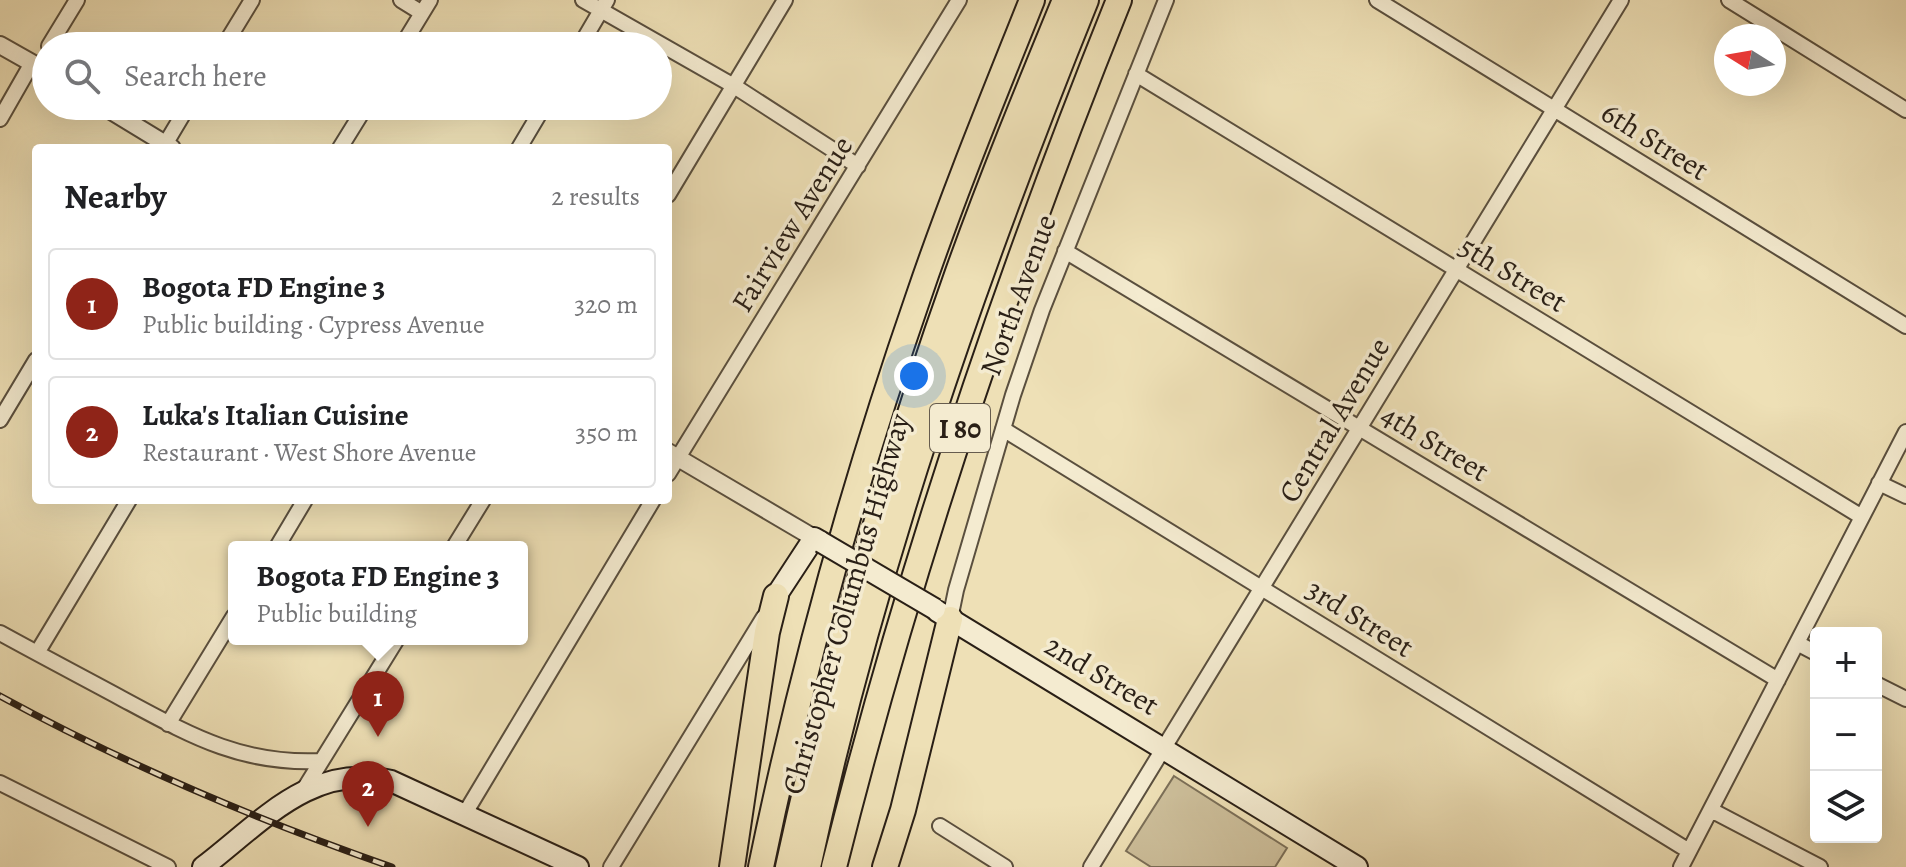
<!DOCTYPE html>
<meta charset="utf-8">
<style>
:root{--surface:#fff;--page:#f6f6f6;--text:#202124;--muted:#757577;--line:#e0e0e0;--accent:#8f2418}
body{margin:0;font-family:Alegreya,serif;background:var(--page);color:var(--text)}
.controls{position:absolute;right:24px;bottom:24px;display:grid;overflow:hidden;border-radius:8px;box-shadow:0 8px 32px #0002}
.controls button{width:72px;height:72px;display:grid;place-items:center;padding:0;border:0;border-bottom:2px solid var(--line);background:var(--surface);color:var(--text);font:40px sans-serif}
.compass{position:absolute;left:1714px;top:24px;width:72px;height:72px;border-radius:50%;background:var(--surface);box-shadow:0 8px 32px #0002;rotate:281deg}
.you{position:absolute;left:914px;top:376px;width:28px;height:28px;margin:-20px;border:6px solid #fff;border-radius:50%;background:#1a73e8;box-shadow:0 0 0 12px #1a73e833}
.badge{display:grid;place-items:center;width:52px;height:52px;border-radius:50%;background:var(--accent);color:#fff;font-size:26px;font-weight:700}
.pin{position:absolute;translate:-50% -66px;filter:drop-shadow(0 2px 4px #0008)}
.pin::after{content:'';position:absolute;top:42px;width:28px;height:24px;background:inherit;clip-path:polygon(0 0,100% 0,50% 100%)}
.popup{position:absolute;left:228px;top:541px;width:300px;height:104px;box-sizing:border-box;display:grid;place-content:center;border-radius:8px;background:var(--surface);filter:drop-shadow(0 2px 6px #0005);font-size:26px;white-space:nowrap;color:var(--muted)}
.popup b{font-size:30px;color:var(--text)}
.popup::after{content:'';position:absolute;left:50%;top:100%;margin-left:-16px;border:16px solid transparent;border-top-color:var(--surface)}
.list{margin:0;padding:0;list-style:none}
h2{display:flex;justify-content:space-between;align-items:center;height:104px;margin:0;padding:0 32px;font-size:34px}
h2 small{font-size:26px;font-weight:400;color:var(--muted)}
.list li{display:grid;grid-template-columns:52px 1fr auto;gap:24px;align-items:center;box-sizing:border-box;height:112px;margin:0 16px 16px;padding:0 16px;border:2px solid var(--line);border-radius:8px}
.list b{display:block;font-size:30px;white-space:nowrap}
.list p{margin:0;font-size:26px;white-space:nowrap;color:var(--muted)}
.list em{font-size:26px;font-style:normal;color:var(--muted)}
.icon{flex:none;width:44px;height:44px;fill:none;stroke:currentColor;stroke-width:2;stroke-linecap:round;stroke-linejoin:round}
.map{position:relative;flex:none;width:1906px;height:867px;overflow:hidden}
.search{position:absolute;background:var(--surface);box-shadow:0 8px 32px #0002;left:32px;top:32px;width:640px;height:88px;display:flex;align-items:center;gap:20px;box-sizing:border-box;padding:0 28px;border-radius:44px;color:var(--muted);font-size:30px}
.panel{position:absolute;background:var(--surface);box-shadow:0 8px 32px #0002;left:32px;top:144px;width:640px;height:360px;border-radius:8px}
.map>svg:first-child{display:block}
.green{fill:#cdbf9b;stroke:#7b6f58;stroke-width:2}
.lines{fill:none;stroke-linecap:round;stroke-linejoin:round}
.minor-casing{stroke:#5a4f3e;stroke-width:18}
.tertiary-casing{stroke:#5a4f3e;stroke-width:20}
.secondary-casing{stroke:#291f16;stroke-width:24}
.motorway-casing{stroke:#291f16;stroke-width:28}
.minor{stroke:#f4ebd0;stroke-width:14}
.tertiary{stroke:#f4ebd0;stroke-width:16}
.secondary{stroke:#f4ebd0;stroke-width:20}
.motorway{stroke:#eee0b6;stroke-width:24}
.rail-casing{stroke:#291f16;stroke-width:7}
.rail{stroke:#f4ebd0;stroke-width:4;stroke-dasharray:12;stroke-linecap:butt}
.secondary-bridge-casing{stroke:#291f16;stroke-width:24;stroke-linecap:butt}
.secondary-bridge{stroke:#f4ebd0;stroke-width:20}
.labels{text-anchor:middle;stroke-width:7;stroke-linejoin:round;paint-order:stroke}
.shield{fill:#f4ebd0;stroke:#665c4e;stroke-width:2}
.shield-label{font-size:28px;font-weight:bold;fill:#291f16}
.street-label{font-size:30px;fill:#291f16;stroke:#f4ebd0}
</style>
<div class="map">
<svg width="1906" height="867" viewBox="0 0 1906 867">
<rect width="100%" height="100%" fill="#eee0b6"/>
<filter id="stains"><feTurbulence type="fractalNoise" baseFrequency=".0025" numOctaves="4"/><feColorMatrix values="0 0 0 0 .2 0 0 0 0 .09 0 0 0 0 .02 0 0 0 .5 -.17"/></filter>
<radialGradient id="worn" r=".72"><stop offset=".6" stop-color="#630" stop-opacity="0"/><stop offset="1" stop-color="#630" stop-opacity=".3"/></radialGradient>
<path class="green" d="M1174 776 1287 848 1275 867H1151L1126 851Z"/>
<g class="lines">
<defs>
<path id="minor" d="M401 0 422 13
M583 0 734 86 858 166
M1377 0 1906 326
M1729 0 1906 110
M49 46 77 0
M224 46 252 0
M402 46 430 0
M580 46 607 0
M1136 74 1862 517
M0 119 32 63
M163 148 188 106
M340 148 366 106
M519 148 544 106
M668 195 785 0
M1065 251 1778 680
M0 420 36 360
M1003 429 1689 851
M668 474 959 0
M1879 483 1906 496
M277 547 305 500
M454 547 483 500
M950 619 956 590 1013 395 1042 310 1166 0
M0 633C40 655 80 676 119 697 188 734 240 765 321 761
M1797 643 1816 653
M37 653 129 500
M1876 684 1906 699
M168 724 234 616
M0 783 168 867
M303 791 397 639
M1711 810 1820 867
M464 815 653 500
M940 826 1005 867
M611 867 764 617
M1091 867 1621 0
M1681 867 1906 432"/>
<path id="tertiary" d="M0 45 46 71
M103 106 172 148
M668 452 814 538"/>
<path id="secondary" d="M776 596 814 538 821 542
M937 611 1357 867
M203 867C261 823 311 762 391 781L578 867"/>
<path id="motorway" d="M732 867 767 632 776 596
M761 867C801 673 854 482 919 295 953 195 993 98 1032 0
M788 867C832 666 889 465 958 272 991 180 1028 90 1065 0
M808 867C872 569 972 282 1086 0
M834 867C908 571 1005 283 1119 0
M885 867 903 810 950 619"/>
</defs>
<use href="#minor" class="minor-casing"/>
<use href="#tertiary" class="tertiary-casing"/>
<use href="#secondary" class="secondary-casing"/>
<use href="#motorway" class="motorway-casing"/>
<use href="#minor" class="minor"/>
<use href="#tertiary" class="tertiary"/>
<use href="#secondary" class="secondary"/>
<use href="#motorway" class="motorway"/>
<defs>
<path id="rail" d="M0 696C125 764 257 820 392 867"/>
</defs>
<use href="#rail" class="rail-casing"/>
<use href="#rail" class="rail"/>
<defs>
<path id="secondary-bridge" d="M821 542 935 609"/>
</defs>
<use href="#secondary-bridge" class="secondary-bridge-casing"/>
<use href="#secondary-bridge" class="secondary-bridge"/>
</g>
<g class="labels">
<rect class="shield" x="930" y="404" width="60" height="48" rx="6"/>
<g class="shield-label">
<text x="960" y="438">I 80</text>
</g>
<g class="street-label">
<text transform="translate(1655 141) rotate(32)" y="10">6th Street</text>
<text transform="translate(792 224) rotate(-58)" y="10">Fairview Avenue</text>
<text transform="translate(1513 274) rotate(31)" y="10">5th Street</text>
<text transform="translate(1018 295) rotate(-70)" y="10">North Avenue</text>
<text transform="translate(1334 420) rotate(-59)" y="10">Central Avenue</text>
<text transform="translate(1435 443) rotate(31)" y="10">4th Street</text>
<text transform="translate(846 604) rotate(-74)" y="10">Christopher Columbus Highway</text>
<text transform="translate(1360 618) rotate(32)" y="10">3rd Street</text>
<text transform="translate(1102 675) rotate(31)" y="10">2nd Street</text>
</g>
</g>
<rect width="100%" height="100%" filter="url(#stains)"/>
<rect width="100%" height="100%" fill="url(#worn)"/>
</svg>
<div class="controls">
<button>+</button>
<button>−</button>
<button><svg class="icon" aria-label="layers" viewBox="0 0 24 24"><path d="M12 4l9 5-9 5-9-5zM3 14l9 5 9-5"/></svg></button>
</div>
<svg class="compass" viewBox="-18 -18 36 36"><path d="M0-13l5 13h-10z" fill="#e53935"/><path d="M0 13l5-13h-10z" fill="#757577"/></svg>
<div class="you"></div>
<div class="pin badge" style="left:378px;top:737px">1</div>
<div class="popup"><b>Bogota FD Engine 3</b>Public building</div>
<div class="pin badge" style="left:368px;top:827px">2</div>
<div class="search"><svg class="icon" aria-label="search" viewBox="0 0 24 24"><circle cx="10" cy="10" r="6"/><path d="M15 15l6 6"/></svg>Search here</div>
<section class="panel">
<h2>Nearby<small>2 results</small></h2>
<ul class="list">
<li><span class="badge">1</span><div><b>Bogota FD Engine 3</b><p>Public building · Cypress Avenue</p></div><em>320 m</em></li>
<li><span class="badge">2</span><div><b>Luka's Italian Cuisine</b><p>Restaurant · West Shore Avenue</p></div><em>350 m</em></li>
</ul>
</section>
</div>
